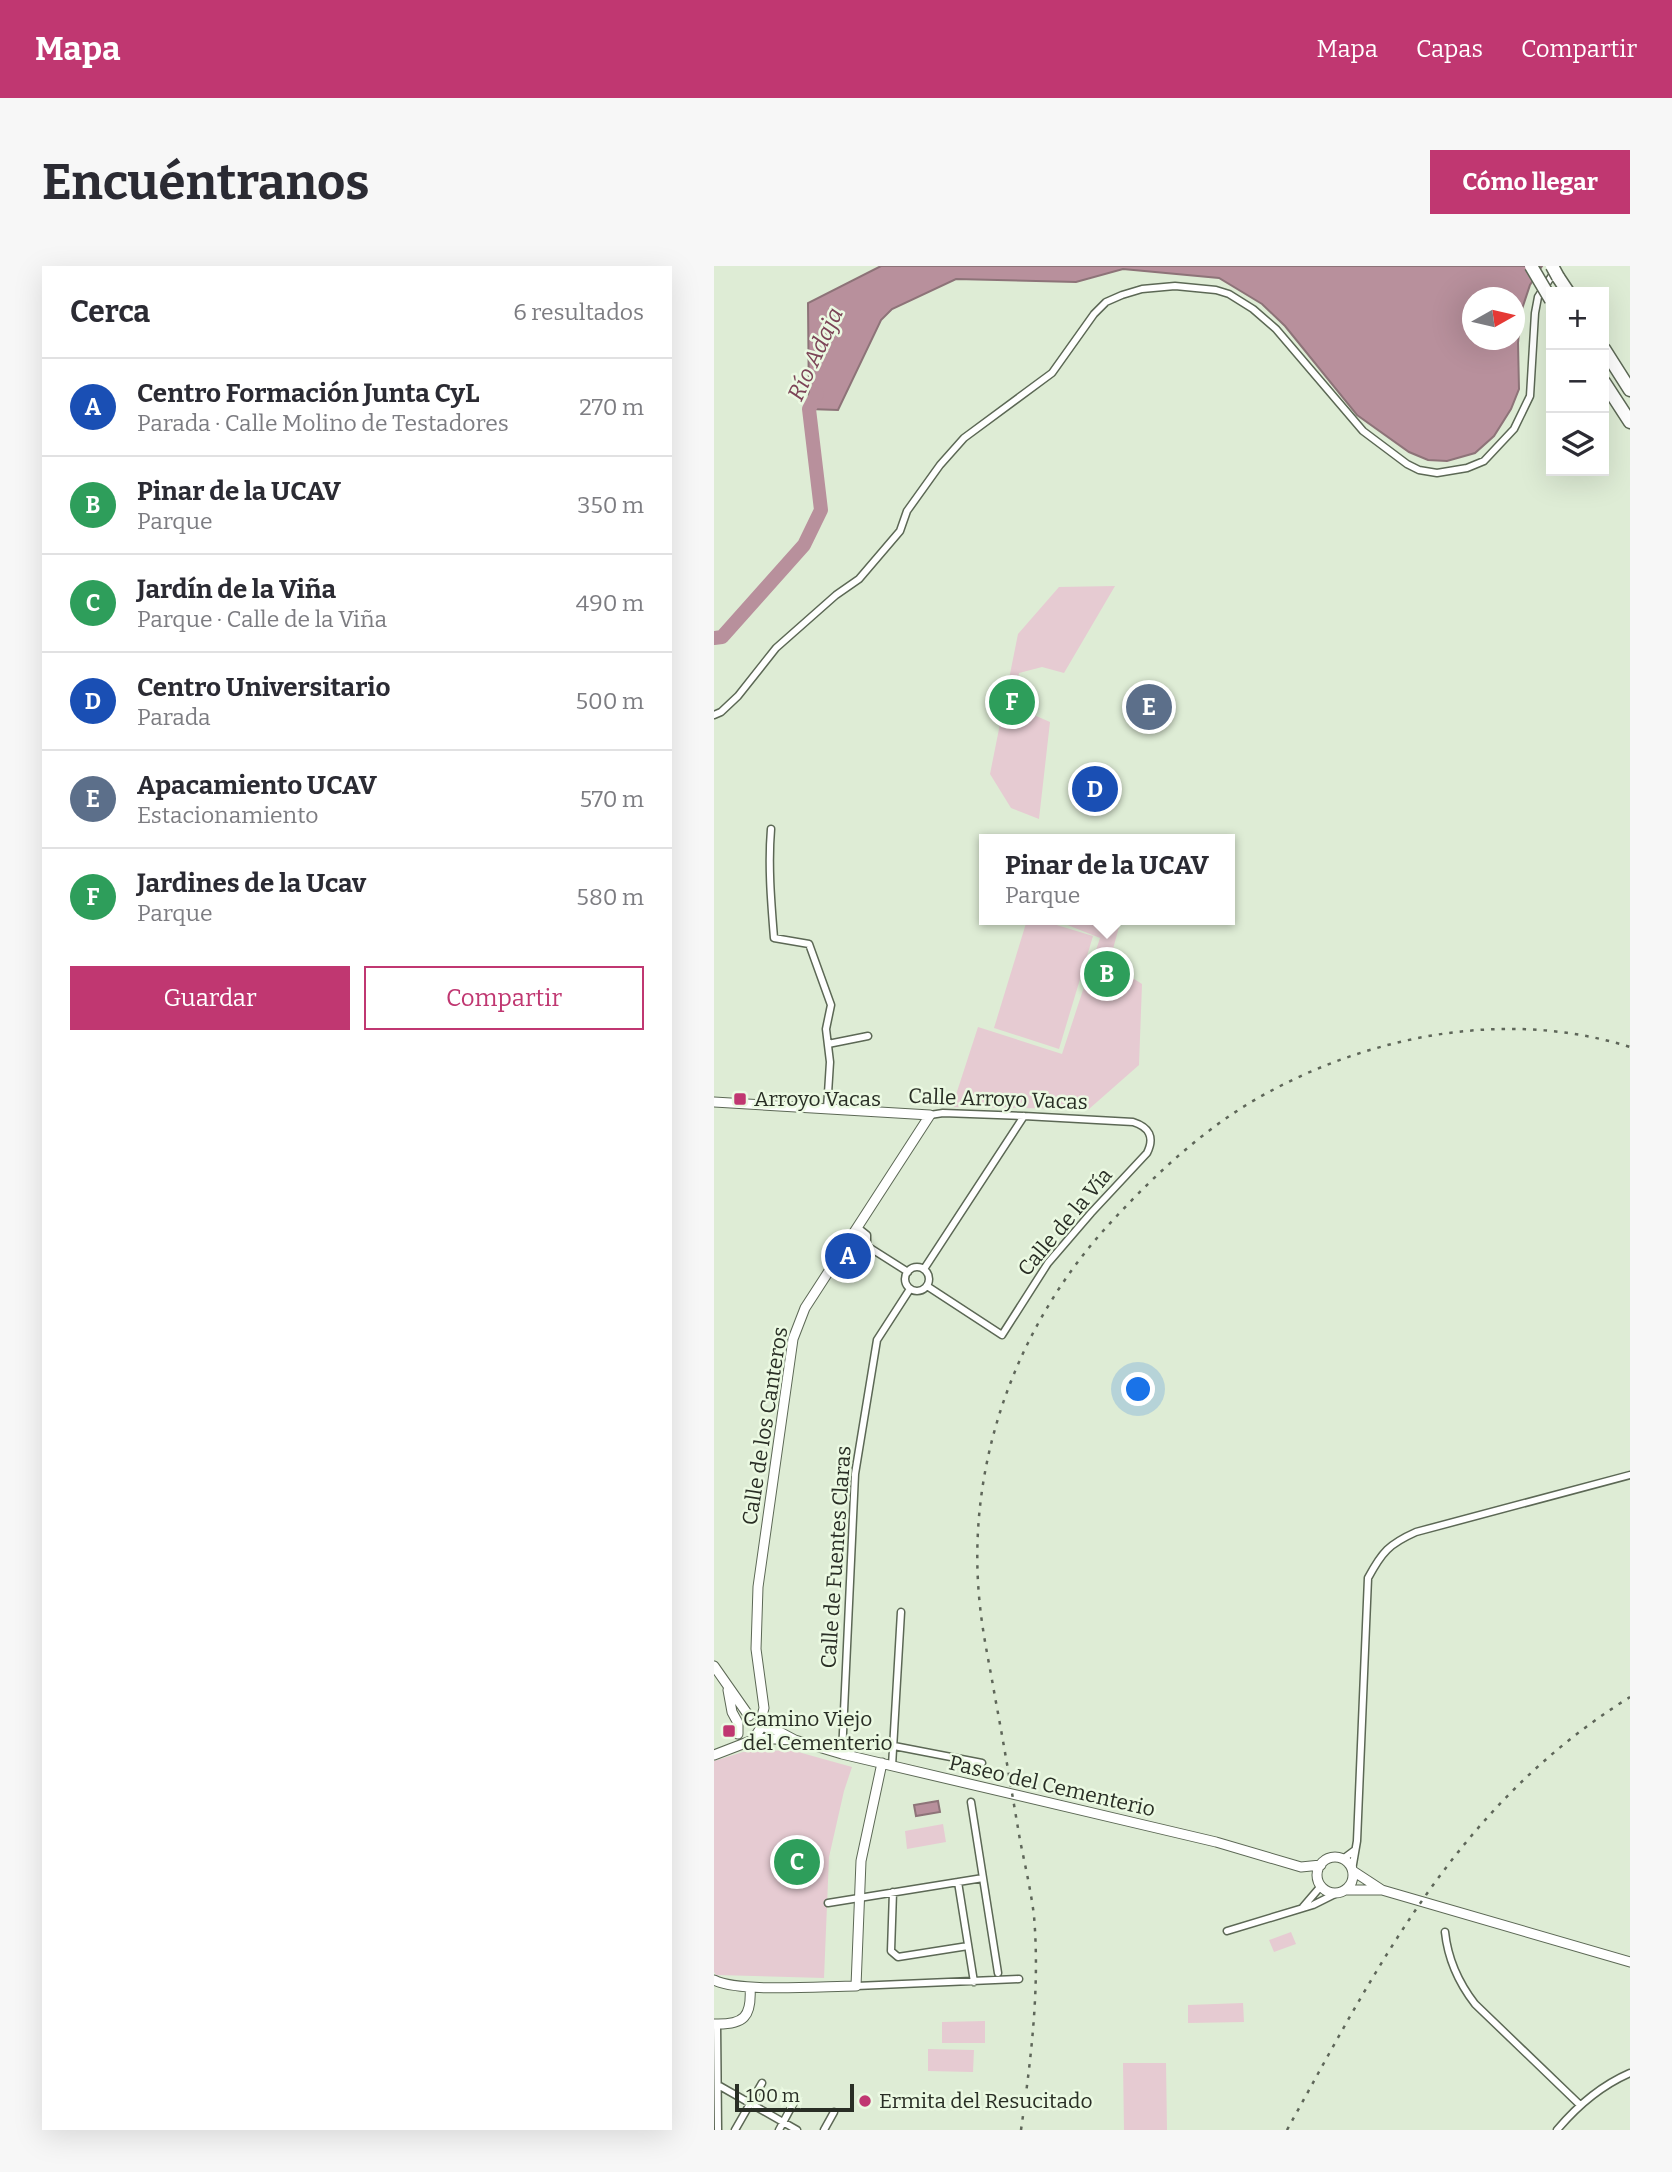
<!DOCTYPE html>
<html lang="es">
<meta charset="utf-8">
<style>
:root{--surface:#fff;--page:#f7f7f7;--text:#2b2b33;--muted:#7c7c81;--line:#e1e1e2;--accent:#c03771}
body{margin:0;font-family:Bitter,serif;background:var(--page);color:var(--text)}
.controls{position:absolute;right:21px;top:21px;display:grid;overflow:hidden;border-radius:0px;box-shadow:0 7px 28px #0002}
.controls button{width:63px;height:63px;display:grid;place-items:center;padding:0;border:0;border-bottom:2px solid var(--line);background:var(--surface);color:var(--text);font:35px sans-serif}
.compass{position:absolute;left:748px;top:21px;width:63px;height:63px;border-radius:50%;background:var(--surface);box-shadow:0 7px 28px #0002;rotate:82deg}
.scale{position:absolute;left:21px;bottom:18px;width:119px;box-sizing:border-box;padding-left:7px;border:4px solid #292e25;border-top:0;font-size:19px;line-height:24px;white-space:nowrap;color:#292e25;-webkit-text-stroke:5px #ebf9e2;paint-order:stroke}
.you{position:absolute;left:425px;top:1124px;width:24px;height:24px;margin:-18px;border:5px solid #fff;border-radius:50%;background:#1a73e8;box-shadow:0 0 0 10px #1a73e833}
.badge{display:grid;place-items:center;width:46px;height:46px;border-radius:50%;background:var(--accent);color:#fff;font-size:23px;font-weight:700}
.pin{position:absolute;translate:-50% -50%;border:4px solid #fff;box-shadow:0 2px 7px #0006}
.popup{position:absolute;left:265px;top:568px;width:256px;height:91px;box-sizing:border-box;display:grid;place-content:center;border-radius:0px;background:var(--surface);filter:drop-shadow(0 2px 5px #0005);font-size:23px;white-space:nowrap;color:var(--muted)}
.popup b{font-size:26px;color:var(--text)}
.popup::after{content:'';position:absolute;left:50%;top:100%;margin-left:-14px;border:14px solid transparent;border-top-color:var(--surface)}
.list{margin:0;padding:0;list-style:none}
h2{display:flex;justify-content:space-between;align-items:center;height:91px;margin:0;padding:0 28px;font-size:30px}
h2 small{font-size:23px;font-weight:400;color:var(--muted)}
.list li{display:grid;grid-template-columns:46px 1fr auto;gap:21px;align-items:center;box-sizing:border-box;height:98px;padding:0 28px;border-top:2px solid var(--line)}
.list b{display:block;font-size:26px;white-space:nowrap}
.list p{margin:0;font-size:23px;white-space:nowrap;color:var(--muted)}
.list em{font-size:23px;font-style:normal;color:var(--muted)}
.actions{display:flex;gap:14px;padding:21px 28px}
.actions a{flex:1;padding:16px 0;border:2px solid var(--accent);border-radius:0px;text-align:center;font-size:24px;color:var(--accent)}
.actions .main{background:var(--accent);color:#fff}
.icon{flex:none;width:38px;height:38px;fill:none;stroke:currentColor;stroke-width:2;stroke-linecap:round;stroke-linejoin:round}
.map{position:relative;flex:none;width:916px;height:1864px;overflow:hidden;border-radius:0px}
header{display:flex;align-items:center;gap:42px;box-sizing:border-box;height:98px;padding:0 35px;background:var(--accent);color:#fff}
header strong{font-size:33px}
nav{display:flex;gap:38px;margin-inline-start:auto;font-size:24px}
.intro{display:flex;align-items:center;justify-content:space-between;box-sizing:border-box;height:168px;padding:0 42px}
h1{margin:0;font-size:49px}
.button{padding:18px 32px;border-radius:0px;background:var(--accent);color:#fff;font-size:24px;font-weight:700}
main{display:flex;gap:42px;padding:0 42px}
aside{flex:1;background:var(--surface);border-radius:0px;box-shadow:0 7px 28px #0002}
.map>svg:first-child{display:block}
.green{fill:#e6cbd2}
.water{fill:#b8909c;stroke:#8d7378;stroke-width:2;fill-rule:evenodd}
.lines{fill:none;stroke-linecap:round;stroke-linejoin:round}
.river{stroke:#b8909c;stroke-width:14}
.street-casing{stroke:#5c6855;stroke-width:9}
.secondary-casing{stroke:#5c6855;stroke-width:11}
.highway-casing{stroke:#5c6855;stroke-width:15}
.street{stroke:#fff;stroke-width:6}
.secondary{stroke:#fff;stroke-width:9}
.highway{stroke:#fff;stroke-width:12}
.rail{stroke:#5e6659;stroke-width:2.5;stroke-dasharray:3.5 7;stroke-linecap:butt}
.highway-bridge-casing{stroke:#5c6855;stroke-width:15;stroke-linecap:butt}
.highway-bridge{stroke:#fff;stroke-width:12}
.poi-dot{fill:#c03771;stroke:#ebf9e2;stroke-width:2.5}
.labels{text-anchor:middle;stroke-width:5;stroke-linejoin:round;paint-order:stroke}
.poi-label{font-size:21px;fill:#292e25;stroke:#ebf9e2;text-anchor:start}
.street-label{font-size:21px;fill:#292e25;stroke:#ebf9e2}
.water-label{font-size:23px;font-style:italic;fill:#7c4457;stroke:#ebf9e2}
</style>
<header>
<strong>Mapa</strong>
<nav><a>Mapa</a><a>Capas</a><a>Compartir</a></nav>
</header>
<div class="intro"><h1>Encuéntranos</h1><a class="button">Cómo llegar</a></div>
<main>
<aside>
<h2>Cerca<small>6 resultados</small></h2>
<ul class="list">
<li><span class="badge" style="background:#1a4fb4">A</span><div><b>Centro Formación Junta CyL</b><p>Parada · Calle Molino de Testadores</p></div><em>270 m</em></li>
<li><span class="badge" style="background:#2e9e5b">B</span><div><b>Pinar de la UCAV</b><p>Parque</p></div><em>350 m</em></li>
<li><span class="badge" style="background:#2e9e5b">C</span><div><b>Jardín de la Viña</b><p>Parque · Calle de la Viña</p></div><em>490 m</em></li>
<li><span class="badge" style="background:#1a4fb4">D</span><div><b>Centro Universitario</b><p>Parada</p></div><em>500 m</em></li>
<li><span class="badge" style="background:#5c6f8a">E</span><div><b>Apacamiento UCAV</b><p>Estacionamiento</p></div><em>570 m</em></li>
<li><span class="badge" style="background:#2e9e5b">F</span><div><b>Jardines de la Ucav</b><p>Parque</p></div><em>580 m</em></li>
</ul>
<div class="actions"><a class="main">Guardar</a><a>Compartir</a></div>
</aside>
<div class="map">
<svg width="916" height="1864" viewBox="0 0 916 1864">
<rect width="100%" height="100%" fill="#deecd5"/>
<path class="green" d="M401 320 350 407 328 401 305 407 301 426 313 446 336 456 325 553 297 542 276 508 304 368 345 321Z
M313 654H326L379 670 345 783 280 762Z
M341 654H407L395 697 428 718 425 799 375 843 238 841 264 761 348 788 386 672Z
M77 1484 138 1501 130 1525 115 1591 110 1712 2 1709 0 1706V1495L29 1486Z
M229 1558 232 1576 193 1583 191 1565Z
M577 1666 582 1678 560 1686 555 1674Z
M529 1737 530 1756 474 1757V1739Z
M271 1755V1777H228V1756Z
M214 1783 260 1784 259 1806 214 1805Z
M409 1797H452L453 1864H410Z"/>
<path class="water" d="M167 0H828L816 19 807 46 804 77 805 123 797 143 780 170 761 187 733 195 714 194 695 186 643 149 571 60 548 38 505 12 409 3 362 16 242 13 178 43 167 54 124 144 95 143 94 37ZM758 32H800V74H758Z
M224 1535 226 1546 202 1550 200 1539Z"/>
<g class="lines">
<path class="river" d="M0 372 8 371 90 279 107 244 95 143 103 128"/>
<defs>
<path id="street" d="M0 449 7 446 24 430 62 382 122 329 145 313 186 265 193 245 226 199 250 172 338 107 380 48 392 36 408 29 428 23 461 20 502 24 515 28 539 43 562 63 649 165 693 198 705 204 723 207 753 202 770 195 800 163 816 130 821 47 824 31 841 5
M57 563C54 599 57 635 60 672L95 678 117 739 112 763 116 796 113 843
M114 778 154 770
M131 980 144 985 153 980V969L143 961
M153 980 194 1006
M191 1013a12 12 0 1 1 24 0a12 12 0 1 1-24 0Z
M210 1003 310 850
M213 1020 288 1069 334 997 377 947 433 887C441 871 435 861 419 856L310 850 229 847 216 849
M180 1480 268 1497
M128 1488 141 1208 163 1074 196 1023
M178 1500 187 1346
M257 1536 284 1707
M629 1593 641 1584
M638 1604 643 1575 654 1312C668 1286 675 1278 702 1266L916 1209
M244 1616 260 1716
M179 1626 177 1685 184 1691 254 1680
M114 1637 269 1612
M589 1641 607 1620
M513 1665 599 1639 623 1627
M731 1666C734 1694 744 1716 761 1738L865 1838
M142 1720 305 1713
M3 1758 4 1864
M4 1819 83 1864
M21 1864 48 1817
M65 1864 80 1836
M110 1864 120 1846
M843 1864C864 1839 886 1820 916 1807"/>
<path id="secondary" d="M0 836 216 849 91 1042 79 1073 44 1321 42 1383 50 1442 46 1458V1463L39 1474 0 1489
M0 1400 35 1450
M14 1424 18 1446 24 1457V1468
M46 1460 62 1464 81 1474 128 1488 502 1576 587 1601 607 1599
M41 1472 79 1474
M603 1609a18 18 0 1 1 36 0a18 18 0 1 1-36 0Z
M639 1605 668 1624 916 1696
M631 1624H666
M0 1714C25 1727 110 1720 142 1720L147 1595 168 1497
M0 1758C30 1759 38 1751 36 1721"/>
<path id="highway" d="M844 11 854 26
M890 83 916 124
M890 116 916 156"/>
</defs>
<use href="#street" class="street-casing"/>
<use href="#secondary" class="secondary-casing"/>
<use href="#highway" class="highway-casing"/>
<use href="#street" class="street"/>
<use href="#secondary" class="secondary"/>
<use href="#highway" class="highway"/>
<path class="rail" d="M307 1864C317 1793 326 1722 320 1650 317 1625 311 1599 306 1574 298 1527 290 1479 281 1431 276 1401 269 1370 266 1340 251 1204 299 1067 389 965 436 913 490 861 553 827 661 768 796 743 916 781
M573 1864C667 1694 745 1538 916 1431"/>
<defs>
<path id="highway-bridge" d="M817 0 837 34
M838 0 844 11"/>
</defs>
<use href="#highway-bridge" class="highway-bridge-casing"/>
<use href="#highway-bridge" class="highway-bridge"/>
</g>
<g class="poi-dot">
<rect x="19" y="826" width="14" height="14" rx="3.5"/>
<rect x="8" y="1458" width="14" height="14" rx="3.5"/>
<circle cx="151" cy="1835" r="7"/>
</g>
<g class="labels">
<g class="poi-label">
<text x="40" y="840">Arroyo Vacas</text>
<text x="29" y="1460">Camino Viejo<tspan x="29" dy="24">del Cementerio</tspan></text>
<text x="165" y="1842">Ermita del Resucitado</text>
</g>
<g class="street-label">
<text transform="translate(284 833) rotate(2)" y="7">Calle Arroyo Vacas</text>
<text transform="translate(351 956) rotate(-50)" y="7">Calle de la Vía</text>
<text transform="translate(51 1160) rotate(-81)" y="7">Calle de los Canteros</text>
<text transform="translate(122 1291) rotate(-86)" y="7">Calle de Fuentes Claras</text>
<text transform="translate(338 1520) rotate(13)" y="7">Paseo del Cementerio</text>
</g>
<g class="water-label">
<text transform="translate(101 88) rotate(-65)" y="8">Río Adaja</text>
</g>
</g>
</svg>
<div class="controls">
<button>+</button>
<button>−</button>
<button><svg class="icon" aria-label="layers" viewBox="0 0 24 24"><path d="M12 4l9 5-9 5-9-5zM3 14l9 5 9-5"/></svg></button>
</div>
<svg class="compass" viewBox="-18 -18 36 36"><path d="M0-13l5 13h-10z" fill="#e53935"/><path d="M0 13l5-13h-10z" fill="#7c7c81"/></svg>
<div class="scale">100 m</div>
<div class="you"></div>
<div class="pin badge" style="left:134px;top:990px;background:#1a4fb4">A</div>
<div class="pin badge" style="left:393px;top:708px;background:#2e9e5b">B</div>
<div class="popup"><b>Pinar de la UCAV</b>Parque</div>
<div class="pin badge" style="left:83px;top:1596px;background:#2e9e5b">C</div>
<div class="pin badge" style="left:381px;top:523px;background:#1a4fb4">D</div>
<div class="pin badge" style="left:435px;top:441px;background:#5c6f8a">E</div>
<div class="pin badge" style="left:298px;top:436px;background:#2e9e5b">F</div>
</div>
</main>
